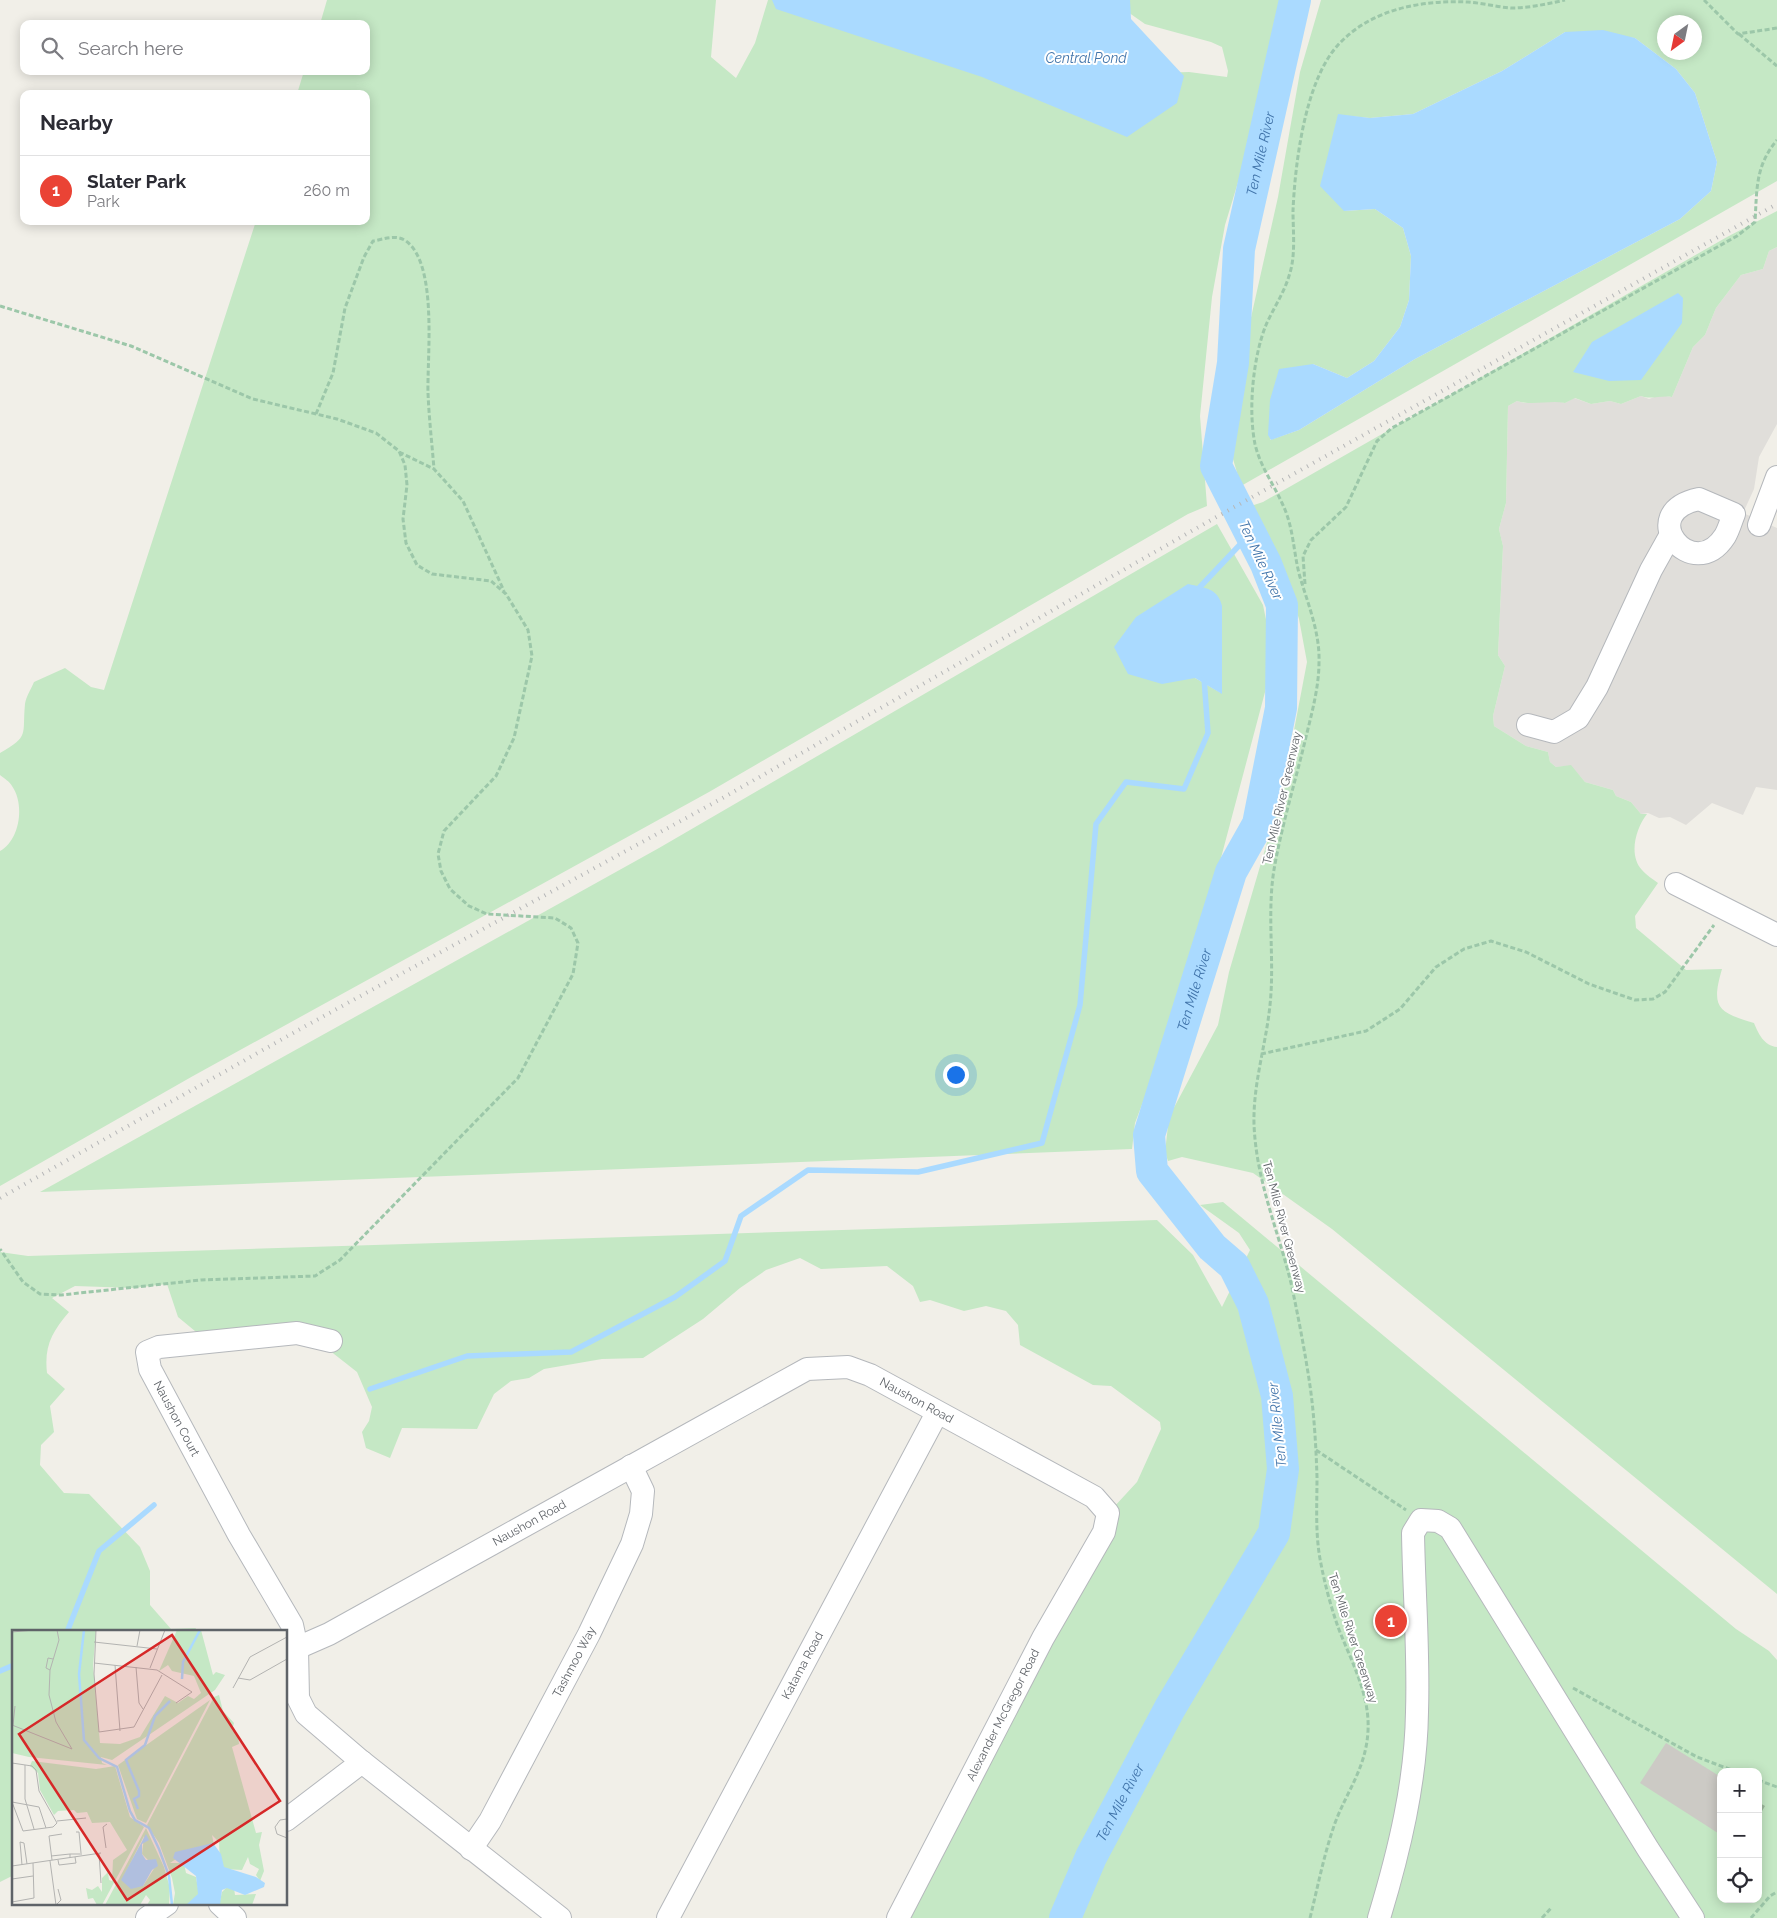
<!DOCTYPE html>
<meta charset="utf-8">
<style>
:root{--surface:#fff;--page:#f2f2f3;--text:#2b2b33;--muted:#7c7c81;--line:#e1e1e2;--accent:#ea4335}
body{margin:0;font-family:Raleway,sans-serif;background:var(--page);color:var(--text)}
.controls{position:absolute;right:15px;bottom:15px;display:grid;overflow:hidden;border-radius:10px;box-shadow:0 2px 12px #0003}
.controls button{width:45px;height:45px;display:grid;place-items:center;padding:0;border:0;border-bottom:1px solid var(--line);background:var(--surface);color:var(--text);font:25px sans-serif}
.compass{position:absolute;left:1657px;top:15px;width:45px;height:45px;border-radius:50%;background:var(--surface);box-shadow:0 2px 12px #0003;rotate:213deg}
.you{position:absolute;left:955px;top:1074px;width:18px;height:18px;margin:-12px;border:4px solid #fff;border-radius:50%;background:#1a73e8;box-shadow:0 0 0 8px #1a73e833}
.badge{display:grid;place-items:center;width:32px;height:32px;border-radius:50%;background:var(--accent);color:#fff;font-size:16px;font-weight:700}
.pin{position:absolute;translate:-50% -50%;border:2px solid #fff;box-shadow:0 1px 5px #0006}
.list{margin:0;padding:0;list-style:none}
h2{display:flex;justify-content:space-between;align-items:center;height:65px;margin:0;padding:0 20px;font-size:21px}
h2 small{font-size:16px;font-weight:400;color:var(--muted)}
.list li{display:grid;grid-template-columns:32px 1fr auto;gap:15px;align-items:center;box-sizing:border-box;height:70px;padding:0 20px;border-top:1px solid var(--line)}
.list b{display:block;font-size:19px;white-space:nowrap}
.list p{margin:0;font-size:16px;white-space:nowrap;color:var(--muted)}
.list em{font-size:16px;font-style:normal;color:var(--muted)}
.icon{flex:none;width:28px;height:28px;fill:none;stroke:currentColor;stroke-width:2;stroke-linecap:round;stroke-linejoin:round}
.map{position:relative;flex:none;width:1777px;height:1918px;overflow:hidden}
.search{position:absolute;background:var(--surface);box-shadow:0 2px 12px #0003;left:20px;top:20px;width:350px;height:55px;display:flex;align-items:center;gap:12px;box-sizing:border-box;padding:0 18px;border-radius:10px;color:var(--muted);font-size:19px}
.panel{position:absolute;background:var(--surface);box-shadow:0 2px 12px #0003;left:20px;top:90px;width:350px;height:135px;border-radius:10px}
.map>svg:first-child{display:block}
.industrial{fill:#e0deda}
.green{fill:#c5e8c5;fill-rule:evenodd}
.water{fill:#aadaff}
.shadow{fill:#0003}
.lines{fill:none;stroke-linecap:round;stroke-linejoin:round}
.stream{stroke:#aadaff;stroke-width:5.5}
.river{stroke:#aadaff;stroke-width:32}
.building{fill:#cccac5}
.minor-casing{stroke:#b5b8bc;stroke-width:24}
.path{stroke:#9cc7a9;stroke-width:3;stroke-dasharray:5 2.5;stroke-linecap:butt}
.minor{stroke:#fff;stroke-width:22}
.rail{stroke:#b6b7b8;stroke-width:4;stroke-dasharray:1 6;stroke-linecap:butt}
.labels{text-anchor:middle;stroke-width:4;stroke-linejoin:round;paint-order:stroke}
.street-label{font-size:12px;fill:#5f6368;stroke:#fff}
.water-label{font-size:14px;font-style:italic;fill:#4174aa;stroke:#fff}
.inset-river{fill:none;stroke:#aadaff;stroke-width:2.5}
.inset-road{fill:none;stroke:#b3b3b1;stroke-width:1}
.view{fill:#d62828;fill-opacity:0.15;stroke:#d62828;stroke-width:2.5}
.inset-edge{fill:none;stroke:#5f6368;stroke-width:2.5}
</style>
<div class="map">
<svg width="1777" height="1918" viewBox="0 0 1777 1918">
<rect width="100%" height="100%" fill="#f1efe8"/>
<path class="industrial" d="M1777 247V424L1759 457 1754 489 1743 513 1777 528V790L1756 787 1743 815 1712 803 1686 825 1670 817 1659 818 1648 813 1641 814 1631 802 1616 796 1613 790 1585 782 1571 766 1556 767 1550 762 1548 752 1526 746 1494 726 1493 716 1505 666 1498 655 1503 546 1499 529 1506 503 1508 406 1517 401 1524 403 1553 400 1565 403 1574 398 1591 404 1610 401 1621 404 1641 396 1649 399 1660 395 1672 397 1693 347 1705 335 1716 308 1741 275 1763 269 1769 251Z"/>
<path class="green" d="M327 0H716L711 57 736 78 755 43 768 0H994L1157 73 1189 72 1227 77 1228 71 1222 47 1211 42 1145 24 1115 3 1116 0H1280L1260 110 1225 225 1212 297 1200 416 1207 506 1188 514 709 792 193 1076 0 1186V851C20 840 25 804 12 786 10 782 4 778 0 775V753C30 736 22 735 25 704 26 697 31 689 34 682L65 668 91 687 104 690 256 221H366V94H297L304 71H366V24H320Z
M1321 0H1777V181L1241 486 1233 459 1235 389 1278 197 1300 72ZM1664 22H1694V52H1664ZM1565 32 1635 38 1676 69 1695 93 1717 162 1711 191 1680 219 1415 359 1299 430 1270 440 1313 364 1347 378 1374 361 1400 327 1409 300 1411 256 1403 228 1375 209 1344 211 1338 115 1370 118 1413 114 1502 71Z
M1777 211V247L1769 251 1763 269 1741 275 1716 308 1705 335 1693 347 1672 397C1661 395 1651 400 1641 396L1621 404 1610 401 1591 404 1575 398 1565 403C1550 400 1532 406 1517 401L1508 406 1506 503 1499 529 1503 546 1498 655 1505 666 1493 716 1494 726 1526 746 1548 752 1550 762 1556 767 1571 765 1585 782 1613 790 1616 796 1631 802 1641 814H1647C1636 828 1628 855 1642 870 1646 875 1653 879 1658 883L1635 916 1636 928 1686 970 1722 969C1711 1007 1717 1012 1754 1023 1758 1033 1764 1046 1777 1047V1594L1332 1229 1253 1173 1182 1157 1168 1161 1165 1152 1169 1117 1218 1025 1229 972 1283 788 1307 662 1299 619 1282 565 1251 506 1263 502 1727 237Z
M1217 524 1263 605 1270 639 1269 677 1187 986 1135 1123 1132 1149 40 1192 659 848ZM1222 606V693H1221L1195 678Z
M1223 1202 1736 1629 1769 1651 1777 1660V1918H898L1113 1508 1137 1482 1161 1429 1160 1422 1111 1386 1093 1385 1020 1345 1018 1325 1006 1311 986 1306 964 1311 930 1300 920 1302 913 1286 887 1266 821 1269 800 1258 766 1270 740 1288 703 1319 643 1358 602 1359 544 1369 529 1378 511 1381 494 1394 477 1429 402 1428 390 1458 366 1448 362 1432 369 1421 372 1407 357 1372 329 1350 321 1331 201 1336 178 1317 167 1284 133 1288 75 1286 52 1298 69 1312C52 1332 44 1346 47 1373L65 1389 50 1406 54 1432 41 1445 40 1465 64 1493 89 1494 140 1547 150 1571V1605L171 1629 196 1628 194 1632H14V1875L0 1882V1252L28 1256 1157 1220 1193 1255 1222 1307 1250 1250 1239 1233 1200 1205ZM1721 1772H1758V1899H1721Z"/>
<path class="water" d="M772 0H1130L1131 19 1184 76 1177 103 1127 137 982 77 776 9Z
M1603 30 1635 38 1676 69 1695 93 1717 162 1711 191 1680 219 1415 359 1299 430 1271 440 1268 435 1270 400 1279 369 1313 364 1347 378 1374 361 1400 327 1409 300 1411 256 1403 228 1375 209 1344 211 1320 186 1338 114 1370 118 1413 114 1502 71 1565 32Z
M1678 293 1683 298 1682 323 1641 380 1609 381 1573 372 1592 342Z
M1188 584C1205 588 1218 588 1222 606V694L1195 678 1162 684 1128 674 1114 647 1136 617Z"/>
<path class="shadow" d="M1758 1802 1765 1806 1758 1818Z"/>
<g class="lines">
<path class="stream" d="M1199 594V588L1250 534
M370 1389 467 1356 571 1352 675 1297 725 1261 741 1216 808 1170 918 1172 1042 1143 1080 1005 1096 824 1126 782 1184 789 1208 733 1204 678
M67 1632 99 1551 154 1505
M0 1671 14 1665"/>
<path class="river" id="s1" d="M1065 1918 1091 1857 1170 1708 1274 1533 1283 1469 1277 1396 1253 1304 1234 1266 1212 1247 1152 1171 1149 1135 1231 872 1258 824 1281 708 1282 605 1266 564 1216 466 1233 363 1239 249 1295 0"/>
</g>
<path class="building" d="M1666 1743 1721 1777V1835L1640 1783Z"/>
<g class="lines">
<defs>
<g id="minor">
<path d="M1699 499 1734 514C1731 521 1729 529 1725 536 1693 586 1633 513 1699 499Z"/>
<path d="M1759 525 1777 477"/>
<path d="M1528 725 1554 732 1578 718 1597 687 1651 570 1670 536"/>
<path d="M1676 884 1777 935"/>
<path id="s2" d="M331 1341 297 1333 159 1347 147 1352 150 1369 239 1535 292 1625 297 1648 298 1698 306 1714 362 1762 560 1918"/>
<path id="s3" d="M297 1648 329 1634 807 1369 848 1367 870 1375 1094 1497 1108 1513 1104 1532 1043 1638 898 1918"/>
<path d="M286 1820 362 1762"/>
<path id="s4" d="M471 1849 490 1821 589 1634 632 1544 641 1514 643 1491 631 1466"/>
<path d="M220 1904 235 1918"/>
<path d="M147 1918 167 1904"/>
<path id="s5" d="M668 1918 937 1413"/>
<path d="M1379 1918C1399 1852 1416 1782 1417 1712 1419 1653 1414 1593 1413 1533L1421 1520 1438 1521 1450 1528 1648 1849 1693 1918"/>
</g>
</defs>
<use href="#minor" class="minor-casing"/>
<path class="path" d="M1704 0 1738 34 1777 28
M1739 34 1777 66
M0 306 131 346 253 399 337 419 376 433 399 451 405 465 407 485 403 519 406 543 417 565 432 574 491 581 506 594 528 630 532 656 514 738 496 776 444 831 438 854 441 871 450 889 469 906 487 914 555 918 571 928 578 943 573 974 518 1078 340 1260 315 1276 201 1280 61 1295 40 1294 23 1282 0 1249
M316 414 333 373 345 308 364 257 373 241C385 239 396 234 406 241 438 264 427 357 428 393 429 418 432 444 434 469
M399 452 434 469 463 501 504 591
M1305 584 1303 556 1311 540 1346 507 1377 441 1392 428 1737 236 1755 222C1757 190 1755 166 1777 140
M1261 1054 1366 1031 1400 1009 1436 967 1464 949 1491 941 1526 952 1589 984 1635 1000 1653 999 1665 992 1714 925
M1316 1450 1406 1510
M1573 1688 1697 1757 1737 1772
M1758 1780 1777 1787
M1310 1918C1318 1886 1324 1854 1335 1823 1347 1791 1366 1768 1368 1731 1370 1694 1351 1661 1338 1627 1331 1607 1325 1585 1321 1564 1315 1535 1317 1507 1317 1477 1316 1445 1314 1411 1309 1379 1304 1347 1298 1315 1291 1283 1278 1230 1256 1180 1254 1124 1253 1083 1266 1045 1270 1005 1275 958 1266 911 1275 864 1283 821 1296 779 1306 737 1312 712 1319 687 1319 662 1320 633 1308 604 1300 577 1293 552 1294 527 1282 503 1273 483 1260 466 1255 444 1248 410 1253 357 1266 325 1273 309 1284 293 1289 276 1296 256 1293 232 1293 211 1295 163 1305 81 1338 45 1371 9 1421 0 1468 2 1482 3 1497 7 1511 8 1529 8 1547 4 1565 0
M1542 1918 1552 1907
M1751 1918 1770 1896 1777 1892"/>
<use href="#minor" class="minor"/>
<path class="rail" d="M0 1198 302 1028 719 800 1204 524 1777 204"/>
</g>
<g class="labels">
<g class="street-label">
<text transform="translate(1282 798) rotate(-77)" y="4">Ten Mile River Greenway</text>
<text transform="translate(1284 1227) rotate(75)" y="4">Ten Mile River Greenway</text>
<text dy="4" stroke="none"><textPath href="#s3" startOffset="699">Naushon Road</textPath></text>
<text dy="4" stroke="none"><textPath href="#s2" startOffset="260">Naushon Court</textPath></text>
<text dy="4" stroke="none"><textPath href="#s3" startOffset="264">Naushon Road</textPath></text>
<text transform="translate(1353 1638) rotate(72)" y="4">Ten Mile River Greenway</text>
<text dy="4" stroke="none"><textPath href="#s4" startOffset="214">Tashmoo Way</textPath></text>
<text dy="4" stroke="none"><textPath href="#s5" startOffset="286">Katama Road</textPath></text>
<text transform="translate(1003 1715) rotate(-63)" y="4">Alexander McGregor Road</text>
</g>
<g class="water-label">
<text x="1086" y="63">Central Pond</text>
<text dy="5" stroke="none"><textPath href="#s1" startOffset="1898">Ten Mile River</textPath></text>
<text transform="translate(1261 560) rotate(65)" y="5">Ten Mile River</text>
<text dy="5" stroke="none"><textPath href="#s1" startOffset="1028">Ten Mile River</textPath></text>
<text transform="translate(1277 1425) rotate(-96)" y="5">Ten Mile River</text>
<text dy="5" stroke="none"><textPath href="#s1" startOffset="128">Ten Mile River</textPath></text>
</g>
</g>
<g transform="translate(12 1630)">
<rect width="275" height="275" fill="#f1efe8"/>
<path d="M0 0H84L81 36 88 113 108 114 128 107 153 66 166 73 176 66 182 69 189 63 182 46 160 41 156 35 147 41 165 0H189L201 45 204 42 213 45 203 60 100 130 89 127 90 133 95 135 17 127 0 123ZM207 65 211 81 222 93 220 100 226 105 227 114 220 117 244 203 250 202 247 215 252 241 248 251 244 245 247 239 238 234 236 227 230 240 212 239 208 234 207 212 200 205 202 215 182 232 164 229 158 233H172L174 243 184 247 189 275H161L163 263 160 248 147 213 135 195 202 67ZM198 70 134 193 125 189 106 135ZM20 131 84 139 103 136 118 187 132 197 90 275H85L81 268 76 269 74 258 80 260 86 256 90 262V248L96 242 97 250 100 251 101 230 115 220 98 192 80 193 75 182 65 183 62 180 46 181 42 185 28 160 26 143 18 136ZM134 198 152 237 158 258 157 275H135L138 270 134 265 128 275H93ZM132 206 130 224 143 237 131 256 110 250ZM215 257 222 258 223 265 244 264 240 275H207L210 262Z" fill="#c5e8c5" fill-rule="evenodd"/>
<path d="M134 204 137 210 130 214V224L134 230 144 229 146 236 140 240 131 256 119 259 109 250ZM201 213 209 224 212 237 244 247 253 253 252 257 233 265 215 258 210 260 208 275H174L186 264 184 246 161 228 163 222Z" fill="#aadaff"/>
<path class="inset-river" d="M72 0 67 44 72 110 87 128 105 137 118 181 123 190 137 198 147 219 157 246 160 275M170 49 171 32 188 0M126 179 122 169 127 166V161L114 130 133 115 143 86 158 71"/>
<path class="inset-road" d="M45 0 47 10 38 40 37 65 44 92 60 119M84 0 82 44 87 102 122 97 150 45M0 2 22 0M82 12 145 19M125 16 128 0M82 33 145 40 180 62 164 73M103 35 108 101M124 37 127 73 131 79M138 38 153 0M38 40 34 38 36 28 41 29M226 48 238 50 275 29M221 58 238 27 275 7M0 95 60 119M1 95 3 76M0 133 20 136 24 140 27 161 45 193 41 197 11 201 0 172M13 135V169L22 199M0 164V192M0 172 27 177 34 198M275 189 268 190 263 197 265 204 275 208M45 191 74 188M64 202H67L69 223M94 218 91 197 95 194M87 224 89 253M39 226 58 224M58 228V224H70M40 230 37 206 50 204M46 230 47 235 64 233 63 227M38 231 44 275M10 235 8 212 12 213 15 234M0 236 89 223M0 249 21 246M0 272 22 268 21 233M44 275 49 270 46 259"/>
<path class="view" d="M160 5 268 171 115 270 7 104Z"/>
<rect width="275" height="275" class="inset-edge"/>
</g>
</svg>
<div class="controls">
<button>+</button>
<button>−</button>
<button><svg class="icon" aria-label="locate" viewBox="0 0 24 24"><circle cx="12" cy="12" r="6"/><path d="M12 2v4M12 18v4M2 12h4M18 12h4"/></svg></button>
</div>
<svg class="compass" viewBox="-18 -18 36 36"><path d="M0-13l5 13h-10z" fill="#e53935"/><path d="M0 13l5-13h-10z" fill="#7c7c81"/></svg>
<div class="you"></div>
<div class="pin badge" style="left:1391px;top:1621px">1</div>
<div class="search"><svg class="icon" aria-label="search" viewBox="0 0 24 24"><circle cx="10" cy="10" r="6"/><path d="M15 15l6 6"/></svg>Search here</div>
<section class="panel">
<h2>Nearby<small></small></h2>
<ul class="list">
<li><span class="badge">1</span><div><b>Slater Park</b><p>Park</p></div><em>260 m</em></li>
</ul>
</section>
</div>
